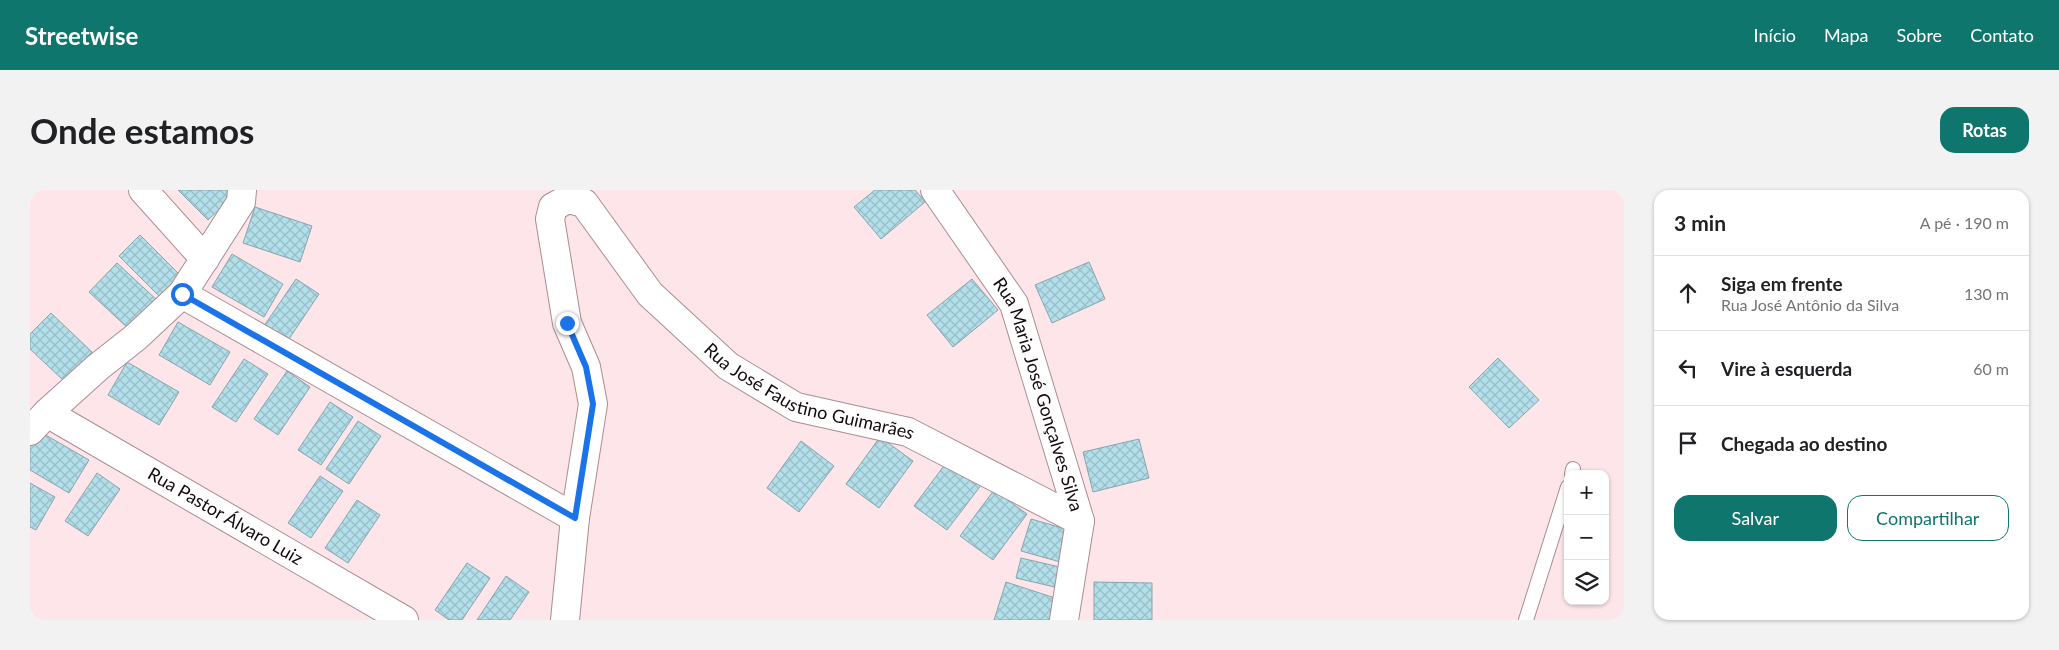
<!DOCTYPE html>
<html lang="pt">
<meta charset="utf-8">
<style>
:root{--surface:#fff;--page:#f2f2f2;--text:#202124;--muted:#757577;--line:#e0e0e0;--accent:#0f766e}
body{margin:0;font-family:Lato,sans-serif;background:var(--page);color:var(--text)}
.controls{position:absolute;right:15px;bottom:15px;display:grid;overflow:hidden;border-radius:10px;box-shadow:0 1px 4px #0004}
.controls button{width:45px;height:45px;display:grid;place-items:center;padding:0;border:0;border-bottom:1px solid var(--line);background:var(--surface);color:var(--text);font:25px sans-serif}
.stop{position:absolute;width:15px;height:15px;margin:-11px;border:4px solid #1a73e8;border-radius:50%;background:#fff}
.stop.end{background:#1a73e8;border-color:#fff;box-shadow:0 1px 5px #0008}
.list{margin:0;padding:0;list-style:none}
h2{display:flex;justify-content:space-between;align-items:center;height:65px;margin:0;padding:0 20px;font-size:21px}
h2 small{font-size:16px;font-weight:400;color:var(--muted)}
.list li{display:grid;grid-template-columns:32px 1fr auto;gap:15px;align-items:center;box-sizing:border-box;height:75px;padding:0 20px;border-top:1px solid var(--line)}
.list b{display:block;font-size:19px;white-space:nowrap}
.list p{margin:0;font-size:16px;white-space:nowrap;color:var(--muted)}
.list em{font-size:16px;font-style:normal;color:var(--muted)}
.actions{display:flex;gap:10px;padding:15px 20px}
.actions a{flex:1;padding:11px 0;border:1px solid var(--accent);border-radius:15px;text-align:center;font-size:18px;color:var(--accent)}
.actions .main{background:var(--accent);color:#fff}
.icon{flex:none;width:28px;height:28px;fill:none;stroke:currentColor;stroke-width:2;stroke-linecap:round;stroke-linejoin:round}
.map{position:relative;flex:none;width:1594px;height:430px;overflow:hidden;border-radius:15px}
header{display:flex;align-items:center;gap:30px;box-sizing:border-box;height:70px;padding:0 25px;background:var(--accent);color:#fff}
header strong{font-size:24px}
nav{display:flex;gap:28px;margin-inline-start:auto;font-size:18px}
.intro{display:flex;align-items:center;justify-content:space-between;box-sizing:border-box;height:120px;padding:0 30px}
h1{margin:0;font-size:35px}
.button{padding:12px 22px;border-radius:15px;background:var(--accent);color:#fff;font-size:18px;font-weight:700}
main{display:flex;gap:30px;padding:0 30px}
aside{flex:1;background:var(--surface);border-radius:15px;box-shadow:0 1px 4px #0004}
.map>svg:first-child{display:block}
.building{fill:url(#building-cross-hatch);stroke:#88a5ab}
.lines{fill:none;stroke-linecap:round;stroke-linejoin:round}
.lane-casing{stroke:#a98d92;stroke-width:16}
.street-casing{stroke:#a98d92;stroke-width:30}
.secondary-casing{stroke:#a98d92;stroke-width:30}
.lane{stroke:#fff;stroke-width:14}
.street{stroke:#fff;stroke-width:28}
.secondary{stroke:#fff;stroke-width:28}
.route{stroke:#1a73e8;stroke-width:6}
.labels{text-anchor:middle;stroke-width:4.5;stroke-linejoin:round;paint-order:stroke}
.street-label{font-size:18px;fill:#130a0c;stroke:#fdf7f8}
</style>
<header>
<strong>Streetwise</strong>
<nav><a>Início</a><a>Mapa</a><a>Sobre</a><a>Contato</a></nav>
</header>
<div class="intro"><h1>Onde estamos</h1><a class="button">Rotas</a></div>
<main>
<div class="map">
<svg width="1594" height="430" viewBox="0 0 1594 430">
<defs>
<pattern id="building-cross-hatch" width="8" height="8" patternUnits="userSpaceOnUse" patternTransform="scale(1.25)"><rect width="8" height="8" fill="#b2dfe9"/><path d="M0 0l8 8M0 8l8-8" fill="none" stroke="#98bec7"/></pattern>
</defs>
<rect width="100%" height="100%" fill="#fde5e9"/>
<path class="building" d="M148 0H197L199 10 178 30Z
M845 0H885L895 12 851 49 824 17Z
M225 17 282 36 270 72 213 53Z
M110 45 151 86 130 107 89 66Z
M202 64 253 94 234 127 182 97Z
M1059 72 1075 109 1022 133 1005 95Z
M87 73 129 112 101 141 59 102Z
M266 89 289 104 257 152 234 136Z
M942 89 968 120 923 157 897 125Z
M21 123 62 162 34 191 0 159V144Z
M148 132 200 162 180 195 129 165Z
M1468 168 1509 210 1479 238 1439 197Z
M214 169 238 184 206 232 182 217Z
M97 172 149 202 129 235 78 205Z
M257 181 280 197 248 245 224 229Z
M300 212 323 227 291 275 268 260Z
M328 231 351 246 319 294 296 279Z
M7 240 59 270 39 303 0 280V252Z
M850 247 883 271 849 318 816 294Z
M1109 249 1119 288 1063 302 1053 262Z
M771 251 804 276 769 322 737 298Z
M919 269 952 294 917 340 884 316Z
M67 283 90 299 58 346 35 331Z
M290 286 313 301 281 348 258 333Z
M0 293 25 307 6 340 0 337Z
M964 300 997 324 963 370 930 346Z
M327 310 350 325 318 373 295 358Z
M1001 329 1043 341 1034 373 991 361Z
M991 368 1034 378 1029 398 986 388Z
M437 373 460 388 432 430H419L405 420Z
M476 386 499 402 480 430H447Z
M976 392 1031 410 1025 430H964Z
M1064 392 1122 393V430H1064Z"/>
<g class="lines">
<defs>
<path id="lane" d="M1542 284 1543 279
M1496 430 1538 297"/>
<g id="street">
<path d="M113 0 175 69"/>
<path id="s1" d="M905 0 984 114 1050 331 1034 430"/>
<path d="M152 104 545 328"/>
<path id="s2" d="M17 223 374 430"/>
<path id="s3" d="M535 430 545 328 563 214 556 177 537 133 520 29 523 17 538 9 554 13 620 104 698 176 766 217 878 242 1050 331"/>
</g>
<path id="secondary" d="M0 241 17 223 68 177 106 147 152 104 211 12 212 0"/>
</defs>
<use href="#lane" class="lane-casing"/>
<use href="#street" class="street-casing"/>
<use href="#secondary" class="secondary-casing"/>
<use href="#lane" class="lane"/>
<use href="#street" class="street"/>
<use href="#secondary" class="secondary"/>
</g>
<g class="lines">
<path class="route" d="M152 104 545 328 563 214 556 177 537 133"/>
</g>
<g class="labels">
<g class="street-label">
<text dy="6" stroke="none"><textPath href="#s3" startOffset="759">Rua José Faustino Guimarães</textPath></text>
<text dy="6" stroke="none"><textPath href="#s1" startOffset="232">Rua Maria José Gonçalves Silva</textPath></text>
<text dy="6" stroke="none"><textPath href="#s2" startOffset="206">Rua Pastor Álvaro Luiz</textPath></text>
</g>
</g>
</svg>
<div class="controls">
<button>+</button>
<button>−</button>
<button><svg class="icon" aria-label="layers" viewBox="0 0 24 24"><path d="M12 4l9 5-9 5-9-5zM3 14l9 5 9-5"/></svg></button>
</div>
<div class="stop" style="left:152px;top:104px"></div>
<div class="stop end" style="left:537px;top:133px"></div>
</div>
<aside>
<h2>3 min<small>A pé · 190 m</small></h2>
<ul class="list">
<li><svg class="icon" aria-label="ahead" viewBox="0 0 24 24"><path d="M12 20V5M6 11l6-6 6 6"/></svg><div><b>Siga em frente</b><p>Rua José Antônio da Silva</p></div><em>130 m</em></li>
<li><svg class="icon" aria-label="left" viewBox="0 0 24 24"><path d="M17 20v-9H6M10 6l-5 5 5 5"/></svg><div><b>Vire à esquerda</b></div><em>60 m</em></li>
<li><svg class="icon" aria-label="arrive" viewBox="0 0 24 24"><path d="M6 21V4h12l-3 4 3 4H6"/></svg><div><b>Chegada ao destino</b></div></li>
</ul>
<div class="actions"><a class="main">Salvar</a><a>Compartilhar</a></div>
</aside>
</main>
